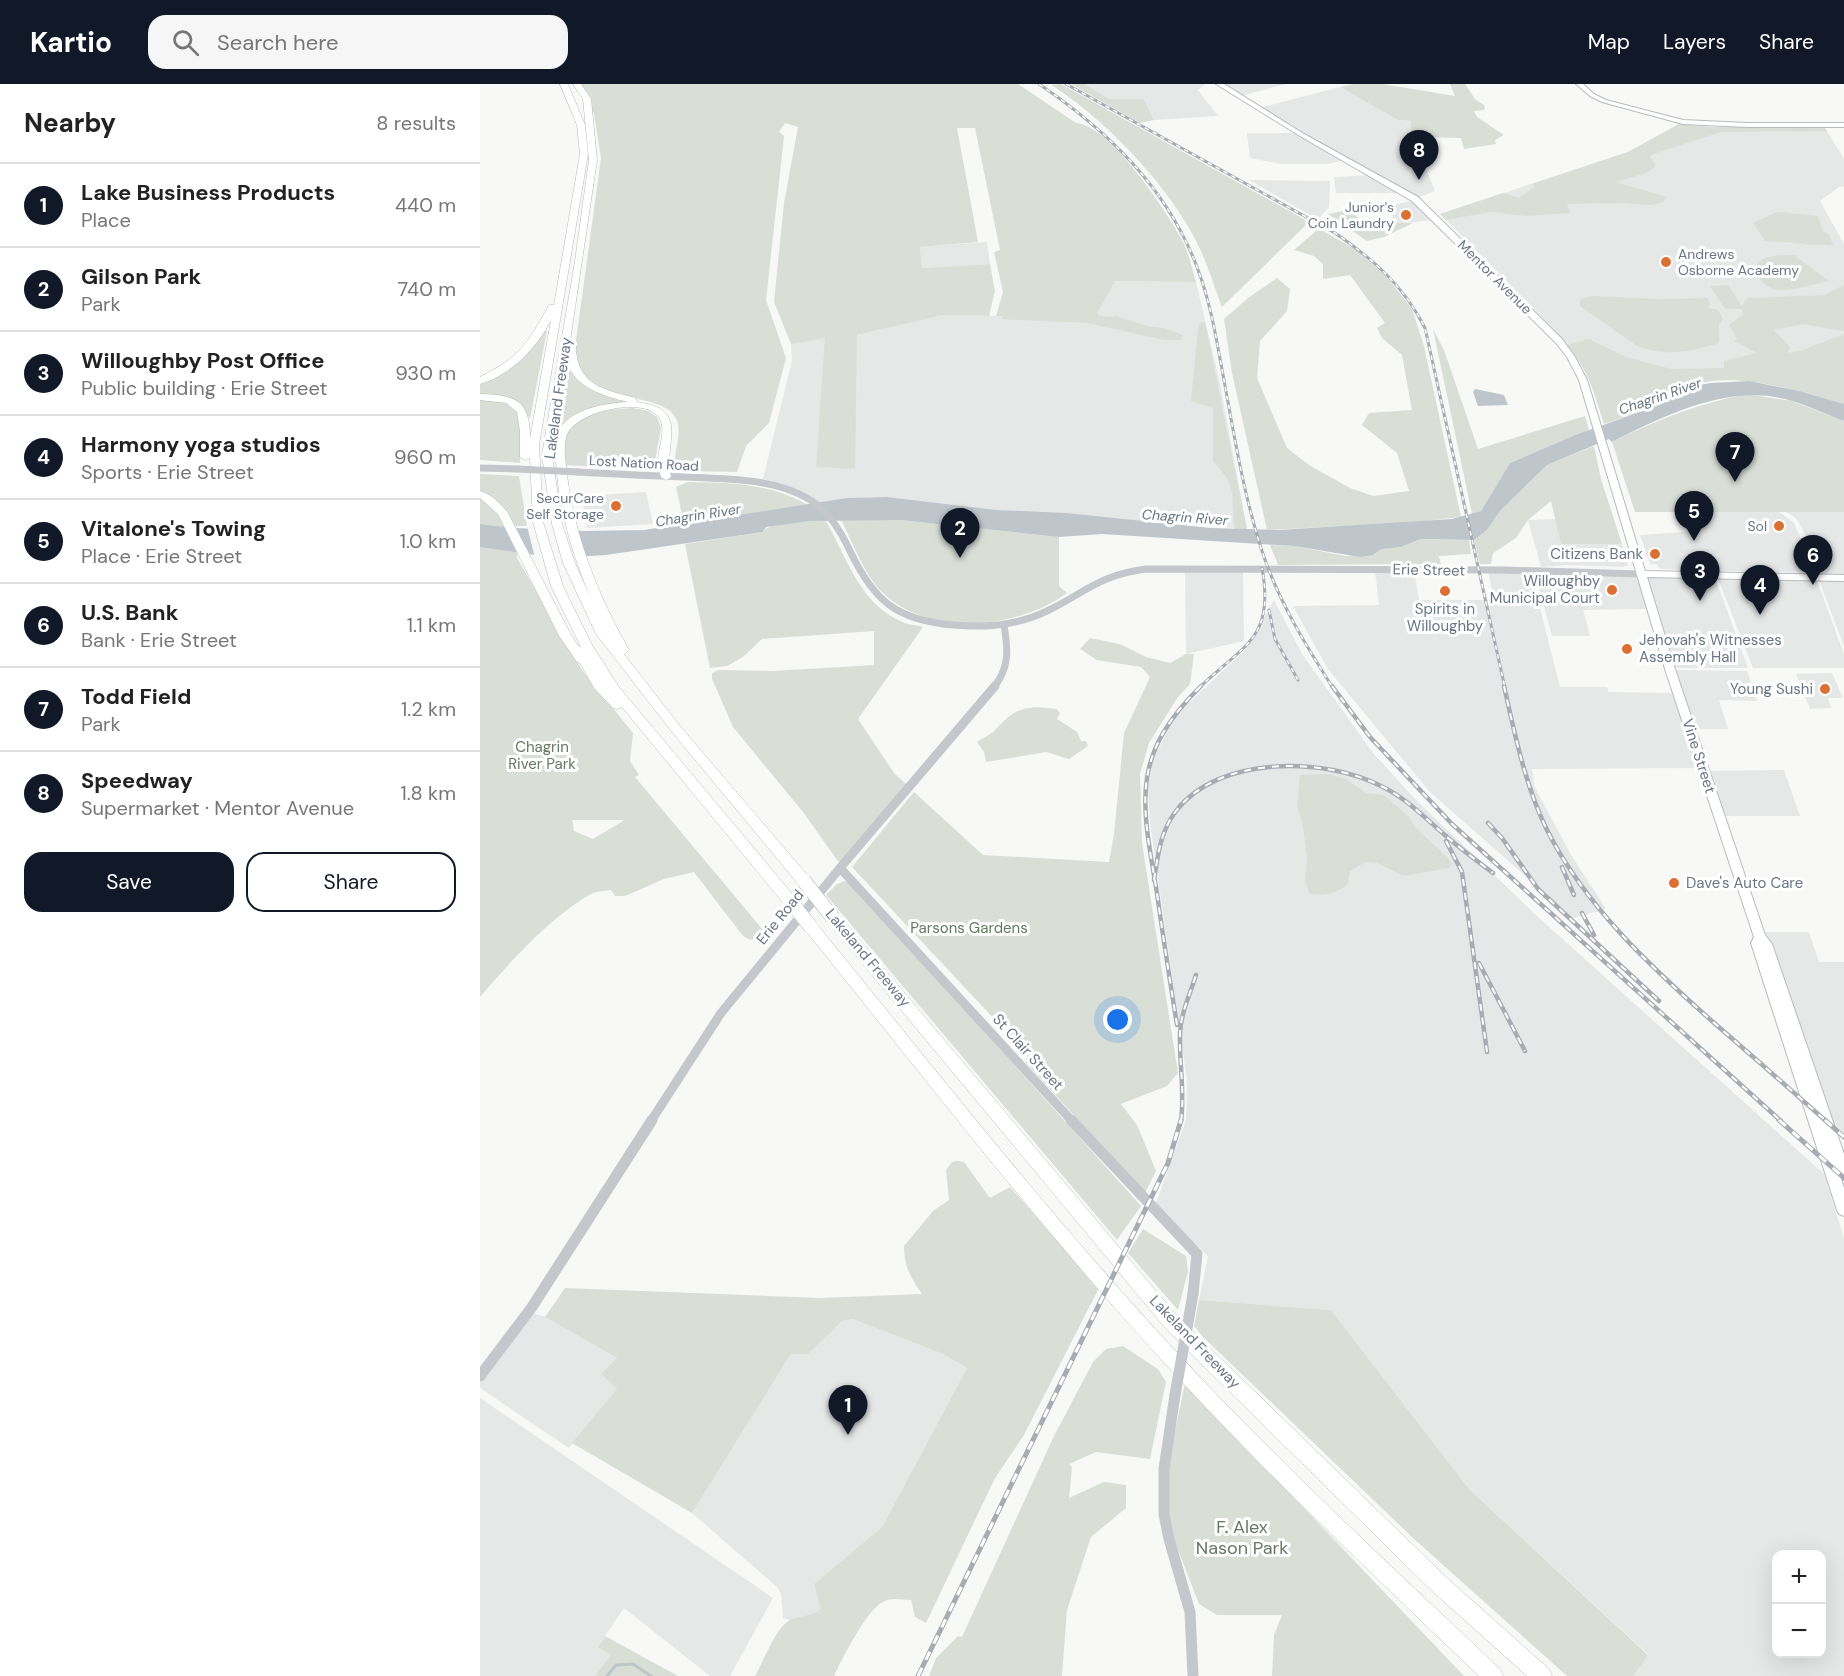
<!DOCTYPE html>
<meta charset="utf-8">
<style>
:root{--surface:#fff;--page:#f6f6f6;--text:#222;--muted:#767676;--line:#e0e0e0;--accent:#111827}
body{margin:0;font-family:"DM Sans",sans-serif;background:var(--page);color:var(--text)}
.controls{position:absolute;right:18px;bottom:18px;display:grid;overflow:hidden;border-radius:12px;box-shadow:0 6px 24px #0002}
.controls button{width:54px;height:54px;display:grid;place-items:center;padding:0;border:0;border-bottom:2px solid var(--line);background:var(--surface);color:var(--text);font:30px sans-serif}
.you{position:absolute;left:638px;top:936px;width:21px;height:21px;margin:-15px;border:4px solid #fff;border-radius:50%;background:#1a73e8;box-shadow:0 0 0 9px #1a73e833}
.badge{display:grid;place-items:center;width:39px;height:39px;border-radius:50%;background:var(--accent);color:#fff;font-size:20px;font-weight:700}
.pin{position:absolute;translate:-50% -50px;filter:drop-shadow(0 2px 3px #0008)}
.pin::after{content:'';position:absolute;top:32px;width:21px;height:18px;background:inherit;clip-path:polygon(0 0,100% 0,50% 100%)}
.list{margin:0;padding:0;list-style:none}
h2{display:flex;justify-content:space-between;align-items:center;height:78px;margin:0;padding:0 24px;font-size:26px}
h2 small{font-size:20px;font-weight:400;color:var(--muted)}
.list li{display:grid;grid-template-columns:39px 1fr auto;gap:18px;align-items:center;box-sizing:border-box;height:84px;padding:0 24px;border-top:2px solid var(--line)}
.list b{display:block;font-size:22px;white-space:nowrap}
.list p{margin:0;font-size:20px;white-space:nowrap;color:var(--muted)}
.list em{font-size:20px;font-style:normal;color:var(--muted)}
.actions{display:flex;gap:12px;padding:18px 24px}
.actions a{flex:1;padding:14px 0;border:2px solid var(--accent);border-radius:18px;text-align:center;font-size:21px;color:var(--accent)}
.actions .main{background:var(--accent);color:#fff}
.icon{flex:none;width:33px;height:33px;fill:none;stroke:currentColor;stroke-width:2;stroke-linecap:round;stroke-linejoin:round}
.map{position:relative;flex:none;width:1364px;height:1592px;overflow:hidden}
header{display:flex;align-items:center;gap:36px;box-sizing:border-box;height:84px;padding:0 30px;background:var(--accent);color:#fff}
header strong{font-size:28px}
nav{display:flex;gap:33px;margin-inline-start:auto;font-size:21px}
.search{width:420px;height:54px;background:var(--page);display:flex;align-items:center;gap:15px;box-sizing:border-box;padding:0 21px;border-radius:18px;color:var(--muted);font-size:22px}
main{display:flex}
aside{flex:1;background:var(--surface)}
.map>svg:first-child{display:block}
.built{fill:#e6e7e7;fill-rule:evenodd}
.green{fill:#d9dfd7;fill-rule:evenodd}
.water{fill:#bec6cc}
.pier{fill:#f8f8f6}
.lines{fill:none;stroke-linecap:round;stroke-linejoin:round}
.stream{stroke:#bec6cc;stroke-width:3}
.major-casing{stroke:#b7bbbf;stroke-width:2}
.highway-casing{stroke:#b7babd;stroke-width:1}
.minor-far2{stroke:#c4c7cb;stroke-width:7}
.minor-far1{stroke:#c4c7cb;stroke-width:9}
.minor{stroke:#c4c7cb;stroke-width:11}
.major{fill:#fff;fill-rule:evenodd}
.highway{fill:#fff;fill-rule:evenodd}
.rail-far2-casing{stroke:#a7abb2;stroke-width:3}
.rail-far1-casing{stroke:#a7abb2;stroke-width:4.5}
.rail-casing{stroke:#a7abb2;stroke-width:5}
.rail-far2{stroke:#fff;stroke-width:1.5;stroke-dasharray:4.5;stroke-linecap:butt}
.rail-far1{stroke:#fff;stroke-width:2;stroke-dasharray:7;stroke-linecap:butt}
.rail{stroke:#fff;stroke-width:3;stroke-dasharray:9;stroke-linecap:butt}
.highway-bridge-casing{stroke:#b7babd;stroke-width:15;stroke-linecap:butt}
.minor-bridge-far1{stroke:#c4c7cb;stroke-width:7}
.minor-bridge{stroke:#c4c7cb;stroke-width:11}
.highway-bridge{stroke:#fff;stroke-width:14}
.poi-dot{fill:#dc7032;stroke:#fff;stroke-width:2}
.labels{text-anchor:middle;stroke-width:6;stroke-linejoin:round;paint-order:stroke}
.far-poi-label{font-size:14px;fill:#697586;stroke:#fff;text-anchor:end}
.far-street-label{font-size:14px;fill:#697586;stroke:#fff}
.far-water-label{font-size:14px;font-style:italic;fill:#647681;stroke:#fff}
.street-label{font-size:15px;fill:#697586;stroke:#fff}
.poi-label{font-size:15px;fill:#697586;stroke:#fff;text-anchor:end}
.park-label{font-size:15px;fill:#657863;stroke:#fff}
.near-park-label{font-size:18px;fill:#657863;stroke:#fff}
</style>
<header>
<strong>Kartio</strong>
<div class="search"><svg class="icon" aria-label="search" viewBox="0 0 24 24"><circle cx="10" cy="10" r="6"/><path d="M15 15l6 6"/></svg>Search here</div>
<nav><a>Map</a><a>Layers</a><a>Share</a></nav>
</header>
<main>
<aside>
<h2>Nearby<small>8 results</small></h2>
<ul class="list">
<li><span class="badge">1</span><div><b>Lake Business Products</b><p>Place</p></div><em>440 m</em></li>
<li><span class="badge">2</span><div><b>Gilson Park</b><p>Park</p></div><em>740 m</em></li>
<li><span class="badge">3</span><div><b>Willoughby Post Office</b><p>Public building · Erie Street</p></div><em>930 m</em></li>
<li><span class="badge">4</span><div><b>Harmony yoga studios</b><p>Sports · Erie Street</p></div><em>960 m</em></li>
<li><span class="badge">5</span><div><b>Vitalone's Towing</b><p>Place · Erie Street</p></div><em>1.0 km</em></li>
<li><span class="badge">6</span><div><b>U.S. Bank</b><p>Bank · Erie Street</p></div><em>1.1 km</em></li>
<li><span class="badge">7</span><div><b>Todd Field</b><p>Park</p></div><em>1.2 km</em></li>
<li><span class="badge">8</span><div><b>Speedway</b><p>Supermarket · Mentor Avenue</p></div><em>1.8 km</em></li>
</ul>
<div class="actions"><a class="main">Save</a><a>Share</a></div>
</aside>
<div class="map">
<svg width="1364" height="1592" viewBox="0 0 1364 1592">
<rect width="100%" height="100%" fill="#f8f8f6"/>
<path class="built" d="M605 0H725L718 6 738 32 674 36 664 15H629Z
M741 0H806L760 12Z
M860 3 918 36 931 37V51H926L932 65H938L955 107 936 114 779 24Z
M1199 40 1228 43 1345 44 1364 75V103H1359L1340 117 1364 160V279L1112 300 1103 280 1075 246 960 130 1148 68Z
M767 49H815L864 76 848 80H801L770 74Z
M891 91 924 109H856L854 93Z
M769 96 850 97 849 123 839 134H835Z
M932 117 953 136 916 140 908 122Z
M507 158 510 180 442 184 440 163Z
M635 197 716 198 739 295 767 445 517 426 407 413 367 414 341 419 306 402 283 395 312 277 311 260 343 253 377 251 464 231 541 232Z
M166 408 173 440 107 444 102 412Z
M1210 427 1299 428 1314 439 1335 487 1332 489 1180 485 1176 480H1170L1160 451 1216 447Z
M1306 428H1364V493H1339L1341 487 1324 448 1316 434Z
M1076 435 1081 460H1142L1148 481 1143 483 1086 481 1061 483 1048 436Z
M705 485 763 486 764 557 706 570Z
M895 487H934L939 516H1014L1008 487 1051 489 1080 603H1127L1129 608 1196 609 1220 684 1052 685 1054 702 1090 769 1126 825 1093 834 949 707 848 585 813 522 899 521Z
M1055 489 1159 491 1167 525 1103 526 1110 552H1072Z
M1163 491 1235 493 1268 584H1193Z
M1237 492 1336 494 1364 570V584H1273Z
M1339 494 1364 495V562L1343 507Z
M794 516 822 570 893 669 935 715 1058 833 1344 1090 1364 1154V1592H1153L1168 1570 989 1405 851 1226 719 1216 728 1172 675 1122 706 1036 707 997 670 739 668 703 673 676 694 633 765 566ZM1296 1470H1342V1570H1296Z
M1193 586 1267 587 1277 617 1239 616 1248 645H1213Z
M1352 589 1363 614H1348L1351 624 1330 625 1316 590Z
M1304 686 1320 732H1244L1229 687Z
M1284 848H1329L1339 878H1364V1049L1348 1035Z
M53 1229 65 1233 137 1274 138 1304 89 1364 0 1304V1298Z
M373 1235 463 1270 487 1284 402 1443 334 1500 342 1525 330 1533 310 1536 303 1534 301 1510 297 1503 212 1429 311 1270 348 1249 362 1237Z
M0 1314 293 1514 250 1592H230L144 1524 118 1562 132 1571 115 1592H0Z"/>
<path class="green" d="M101 0H538L596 39C630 41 687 128 703 158 709 170 712 185 716 198L635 197 617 230 625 233 636 232 667 242 684 244 703 251 701 256H684L608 239 522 235 523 232H516L523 208 514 168 520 166 495 44H477L498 158 440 163 442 184 510 180 515 207 509 232 464 231 377 251 375 385 336 383 345 254 311 260 294 218 304 119 318 43 305 39 299 48 304 52 286 216 306 274 289 339 266 362 257 388 206 387 195 384C193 369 202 352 197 337 188 309 124 318 106 297 100 291 97 279 94 271L121 74 114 30Z
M581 0 829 138 742 223C735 205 729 185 721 167 695 108 626 35 571 1Z
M591 0H605L629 15H664L674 36 660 39Z
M873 0H902L975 12 970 0H985L995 15 1005 22 1004 26 994 27 997 33 1024 51 1015 56 1016 60 984 65 981 54 934 53 938 65H932L925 51H931V37L918 36 860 3Z
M1199 40 1228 43 1345 44 1347 47 1241 48 1173 70 1170 72 1175 80 1174 84 1166 89 1136 98 1187 113 1183 118 1170 121 1145 119 1087 120 1090 129 1046 132 1010 128 966 136 960 130 1023 109 1039 114 1055 103 1052 100 1148 68Z
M869 126 884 139H933L904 153 887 157 848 130Z
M1297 128 1338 132 1343 147 1349 151 1353 161H1328L1318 159 1285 157 1273 139Z
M841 146 875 165 905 191 932 225 944 262 981 433 927 439 787 446 752 289 744 235 768 214 797 194 810 205 807 227 780 257 777 294 807 364 829 381 870 404 893 412 929 407 917 369 882 341 889 329 932 326 922 271 902 254 897 244 905 239 870 191 843 195V180L834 172 814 166 836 147Z
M1298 171H1314L1349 197C1333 200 1313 207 1298 206 1286 205 1267 187 1280 177 1284 173 1292 173 1298 171Z
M1248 201 1262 222 1267 214 1344 211 1364 201V247L1323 240 1294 246 1310 263 1308 269 1320 267 1364 250V320C1321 308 1253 285 1209 303 1198 307 1188 317 1177 322 1160 329 1142 334 1124 340 1114 308 1109 288 1087 261L1109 255 1146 273 1191 285 1244 284V277L1277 269 1254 257 1257 255 1249 241 1263 231 1262 225H1245L1230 202Z
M1115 212 1178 215 1228 214 1230 220 1228 224 1238 226 1243 235 1239 241V259C1210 268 1186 273 1157 262L1100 222V217L1103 214Z
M725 238 767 445H755C750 414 759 402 733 378V324L711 317 718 244 720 239Z
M953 245 964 266 998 365 1105 332 1109 346 1030 379 1001 427 992 430Z
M64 247H67L50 335 41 322 0 312V300Z
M88 281C101 307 127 313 154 318L92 335 76 354 85 282Z
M1266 310 1312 317 1364 337V428H1155L1132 358C1176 336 1218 320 1266 310Z
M0 315C9 316 21 316 29 320 49 329 41 362 40 379L0 376Z
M153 324 168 327 177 333 181 344 174 382 158 385 84 381C84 373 83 364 84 357 90 328 130 325 153 324Z
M1114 362 1121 395 1142 460H1081L1071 417 1048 436 1036 454 1013 469 1011 480H1000L994 456 1007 446 1020 427 1067 381Z
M0 390 39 392 47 442H35L0 408Z
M208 398C252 399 288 399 328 421L204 440 196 403Z
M0 414 17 429 26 443 0 440Z
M361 436H420L579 453V502L587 509C538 545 449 554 402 508 385 492 372 457 361 436Z
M330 437H346C367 474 381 523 425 539 431 541 437 541 443 543L378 635 414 689 427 701 360 780 323 728 253 643 232 595V589L238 586 293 587 394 581V547L282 555 263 573 247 582 230 584 205 460 283 448C291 437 317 439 330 437Z
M0 454 37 468V474L102 586 153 649 150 677 159 691 155 693 283 846 284 852 270 856 263 852 214 788 184 795 145 812H135L131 806C125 807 118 807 113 809 72 831 30 878 0 913ZM92 736H143V737L113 755 94 747Z
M941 455 989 456 991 470 959 472 961 480 798 481 790 461 814 462 866 472 893 471 902 465 921 463Z
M610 554 640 560 666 573 690 579 706 570H714L710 600 698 613 669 659 660 690 662 759 698 989 687 1002 641 1020 657 1041 676 1087 665 1109 546 979 548 966 517 938 372 783 434 708 503 771 629 778 634 750 644 649 670 593 661 583 617 576 600 565Z
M555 623 577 625 580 629 577 635 597 648 601 657H606L608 662 589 675 566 668 506 678 504 668 497 658C503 654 512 650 517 644 531 630 534 626 555 623Z
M847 690 866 695 886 709 904 711 927 731 936 744 967 773 971 779 969 784 924 792 897 779 886 778 870 787 868 800C855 810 846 812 830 810L825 799 827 772 822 737 817 723 820 691Z
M364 797 372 800 661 1122 637 1156 346 811 357 800Z
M477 1077 484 1078 510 1114 530 1103 619 1204 544 1351 515 1394 446 1539 435 1533 431 1516C421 1516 412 1513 403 1518 387 1525 362 1575 354 1592H275C283 1578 296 1543 310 1536 321 1531 328 1534 341 1525L334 1500 402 1443 487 1284 463 1270 373 1235 362 1237 328 1270H311L212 1429 92 1359 137 1305 121 1290 137 1274 65 1233 85 1204 340 1214 442 1210C431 1194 424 1183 424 1162L453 1127 469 1116 466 1086 472 1078Z
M663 1145 706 1172 708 1187 698 1226 648 1169Z
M719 1216 851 1226 989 1405 1168 1571 1153 1592H1087L934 1455 722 1252 714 1242Z
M643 1262 678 1285 686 1298 670 1375 616 1368 589 1380 592 1383 589 1414 624 1398 646 1401V1424L611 1453 587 1526 582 1592H449L456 1574 478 1552 482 1553 574 1352 613 1278 626 1265Z
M705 1299 984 1592H792L794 1551 802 1531H737L719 1520 695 1458 687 1428 686 1391Z
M125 1552 198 1592H115L131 1571 118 1563Z"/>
<path class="water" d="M1269 297 1319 307 1364 320V337C1347 331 1330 322 1312 317 1251 298 1186 331 1132 358L1129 355 1067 381 1020 427 1007 446 994 456 941 455 921 463 902 465 893 471 880 473 814 462 622 450 579 453 420 436 330 437 286 443 283 448 126 471 77 474 0 463V440L35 444 105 447 164 446 367 414 407 413 517 426 586 429 731 444 798 446 972 435 1001 427 1030 379 1098 350 1177 322 1209 303 1231 299Z
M995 305 1024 311 1028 321 998 322 993 308Z"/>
<path class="pier" d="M47 442 96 444 106 475 76 477 55 474Z"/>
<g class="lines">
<path class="stream" d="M127 1592 136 1581 153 1580 171 1592"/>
<defs>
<path id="major" d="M736 0H744L824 50 938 113 1082 255 1095 273 1107 296 1165 487 1364 491V497L1167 493 1195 585 1285 851 1292 860 1364 1070V1096L1361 1095 1364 1104V1132L1359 1130 1357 1126 1271 859 1274 853 1185 585 1099 296 1087 273 1076 259 932 117 820 52Z
M1096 0H1103L1114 10 1126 16 1203 36 1268 39H1364V43H1268L1203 40 1122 18 1110 12Z"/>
<path id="highway" d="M80 0H88L105 41 108 70 59 361 63 438 83 502 112 561 139 603 314 812 316 816 314 820H304L142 623 137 625 133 624 114 604 100 579 97 578 78 550 18 430 0 414V407C12 411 20 419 28 429L90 549 98 562 101 563 71 502 53 438 50 374 45 376 40 373V347L37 328 26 319 0 316V310C36 311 50 316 50 355L71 236C56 265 32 290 0 300V293C40 273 48 259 69 221H74L100 70 97 41Z
M93 0H101L111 15 117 76 90 257 96 260C95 300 123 306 156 314L157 318C211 325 183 357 191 393L186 396 181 393C179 387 178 381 178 375 179 363 186 346 180 335 167 310 90 328 86 354 83 366 86 379 87 391 95 454 118 511 149 566L144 570 200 642 329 793 331 797 329 801H319L192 648 116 550 83 479 72 440 62 371 95 177 109 76 103 15ZM87 278C95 304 124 312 148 318 125 319 89 325 78 348 73 356 75 366 76 375 78 425 93 473 113 519L95 479 82 440 72 371Z
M353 829 358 830 698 1233 966 1493 1069 1585 1072 1592H1047L952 1507 686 1245 348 838 346 834 348 830Z
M331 838 336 839C452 981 565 1126 689 1260 794 1374 908 1479 1020 1585L1023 1592H999C889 1487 779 1383 677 1271 553 1135 441 990 326 847L324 843 326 839Z"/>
</defs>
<use href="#major" class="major-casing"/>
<use href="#highway" class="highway-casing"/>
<path class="minor-far2" d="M0 384 37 385
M98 388C134 390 171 392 207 393 247 395 292 394 327 414 348 426 360 446 370 467 394 517 416 536 473 541 504 544 538 541 567 527 606 508 619 491 666 485L1023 486 1161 490
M513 604C530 584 528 565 524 541"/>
<path class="minor-far1" d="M360 784 592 1037
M171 1037 241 929 360 784 515 602"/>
<path class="minor" d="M591 1036 717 1170 713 1210
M0 1292 52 1223 172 1036
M695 1311 684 1385V1430L689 1455 710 1528 713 1592"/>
<use href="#major" class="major"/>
<use href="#highway" class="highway"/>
<defs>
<path id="rail-far2" d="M559 0C628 47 687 104 717 183 729 214 735 247 741 280 753 343 762 406 782 467 798 516 825 560 853 604
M586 0 855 149C893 175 924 202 945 244L1025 604
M789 526 795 555 818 596
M719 604C764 560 795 555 782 484"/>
<path id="rail-far1" d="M852 602 890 653 972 740 1301 1037
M1024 602C1035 651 1045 701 1067 746 1106 823 1170 882 1233 938 1271 971 1309 1004 1346 1037
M1008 739 1022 754 1058 805 1179 917
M966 757 982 788 1007 968
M1082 783 1094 811
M674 796C678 771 680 748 696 727 739 671 844 673 901 702 926 714 945 734 966 752 981 765 997 777 1013 789
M1102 829 1114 851
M999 879 1045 967
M697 941C690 897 683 853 677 809 662 719 649 673 721 602
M701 1037C705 1008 699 979 700 949 701 929 710 910 716 891"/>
<path id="rail" d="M1299 1036 1364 1094
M1345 1036 1364 1053
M438 1592 688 1079 701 1036"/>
</defs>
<use href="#rail-far2" class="rail-far2-casing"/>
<use href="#rail-far1" class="rail-far1-casing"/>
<use href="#rail" class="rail-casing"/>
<use href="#rail-far2" class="rail-far2"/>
<use href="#rail-far1" class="rail-far1"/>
<use href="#rail" class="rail"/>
<defs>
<path id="highway-bridge" d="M324 797 353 834
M309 816 331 843"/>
</defs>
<use href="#highway-bridge" class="highway-bridge-casing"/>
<path class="minor-bridge-far1" d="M37 385 98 388"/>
<path class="minor-bridge" d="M695 1311 713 1210"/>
<use href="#highway-bridge" class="highway-bridge"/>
</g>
<g class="poi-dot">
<circle cx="926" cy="131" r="6"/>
<circle cx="1186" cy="178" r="6"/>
<circle cx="136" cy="422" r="6"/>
<circle cx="1299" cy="442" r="6"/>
<circle cx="1175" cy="470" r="6"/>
<circle cx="1132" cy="506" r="6"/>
<circle cx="965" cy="507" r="6"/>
<circle cx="1147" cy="565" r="6"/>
<circle cx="1345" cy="605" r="6"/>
<circle cx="1194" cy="799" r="6"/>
</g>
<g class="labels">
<g class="far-poi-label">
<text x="914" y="128">Junior's<tspan x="914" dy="16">Coin Laundry</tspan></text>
<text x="1198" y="175" text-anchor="start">Andrews<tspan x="1198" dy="16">Osborne Academy</tspan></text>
<text x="124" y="419">SecurCare<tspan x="124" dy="16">Self Storage</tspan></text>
<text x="1287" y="447">Sol</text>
</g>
<g class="far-street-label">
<text transform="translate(1015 193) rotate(45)" y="5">Mentor Avenue</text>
<text transform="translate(164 379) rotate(3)" y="5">Lost Nation Road</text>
</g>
<g class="far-water-label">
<text transform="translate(1180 312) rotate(-19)" y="5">Chagrin River</text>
<text transform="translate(218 431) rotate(-9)" y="5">Chagrin River</text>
<text transform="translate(705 433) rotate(4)" y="5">Chagrin River</text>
</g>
<g class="street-label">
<text transform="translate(78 314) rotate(-82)" y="5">Lakeland Freeway</text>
<text transform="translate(949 486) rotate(1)" y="5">Erie Street</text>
<text transform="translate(1219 672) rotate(72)" y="5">Vine Street</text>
<text transform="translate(300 833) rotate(-51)" y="5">Erie Road</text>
<text transform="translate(388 874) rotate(50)" y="5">Lakeland Freeway</text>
<text transform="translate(548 968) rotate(48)" y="5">St Clair Street</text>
<text transform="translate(715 1258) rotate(46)" y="5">Lakeland Freeway</text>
</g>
<g class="poi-label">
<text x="1163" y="475">Citizens Bank</text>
<text x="1120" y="502">Willoughby<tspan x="1120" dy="17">Municipal Court</tspan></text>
<text x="965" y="530" text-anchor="middle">Spirits in<tspan x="965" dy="17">Willoughby</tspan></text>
<text x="1159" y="561" text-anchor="start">Jehovah's Witnesses<tspan x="1159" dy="17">Assembly Hall</tspan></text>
<text x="1333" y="610">Young Sushi</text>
<text x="1206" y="804" text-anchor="start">Dave's Auto Care</text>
</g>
<g class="park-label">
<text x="62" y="668">Chagrin<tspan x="62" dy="17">River Park</tspan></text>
<text x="489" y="849">Parsons Gardens</text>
</g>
<g class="near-park-label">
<text x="762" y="1449">F. Alex<tspan x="762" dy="21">Nason Park</tspan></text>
</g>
</g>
</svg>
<div class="controls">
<button>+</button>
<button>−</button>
</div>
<div class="you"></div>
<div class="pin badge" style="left:368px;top:1351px">1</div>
<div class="pin badge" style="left:480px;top:474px">2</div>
<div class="pin badge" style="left:1220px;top:517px">3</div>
<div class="pin badge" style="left:1280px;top:531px">4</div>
<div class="pin badge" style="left:1214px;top:457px">5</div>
<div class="pin badge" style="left:1333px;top:501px">6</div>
<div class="pin badge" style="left:1255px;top:398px">7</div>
<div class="pin badge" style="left:939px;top:96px">8</div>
</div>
</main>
